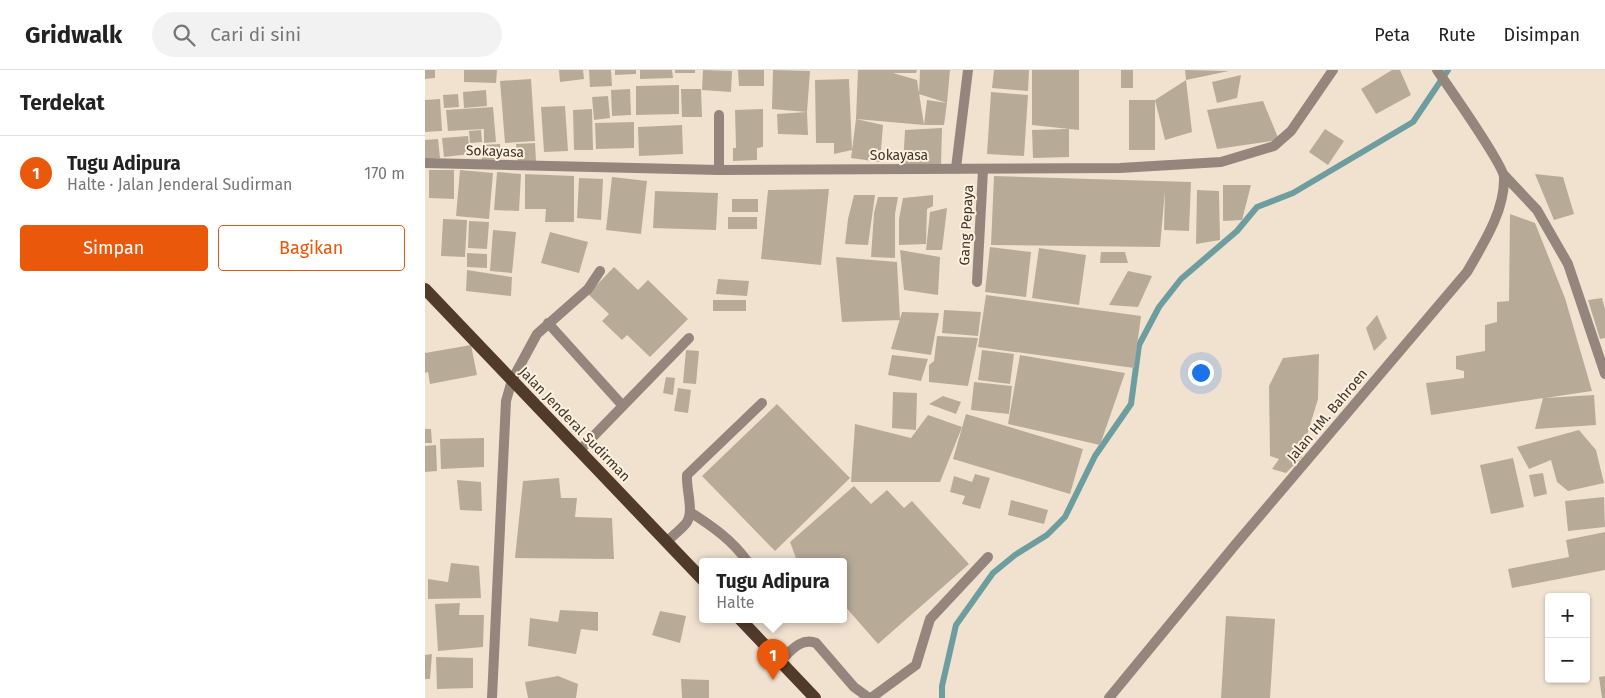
<!DOCTYPE html>
<html lang="id">
<meta charset="utf-8">
<style>
:root{--surface:#fff;--page:#f2f2f2;--text:#222;--muted:#767676;--line:#e0e0e0;--accent:#ea580c}
body{margin:0;font-family:"Fira Sans",sans-serif;background:var(--page);color:var(--text)}
.controls{position:absolute;right:15px;bottom:15px;display:grid;overflow:hidden;border-radius:5px;box-shadow:0 1px 4px #0004}
.controls button{width:45px;height:45px;display:grid;place-items:center;padding:0;border:0;border-bottom:1px solid var(--line);background:var(--surface);color:var(--text);font:25px sans-serif}
.you{position:absolute;left:775px;top:302px;width:18px;height:18px;margin:-12px;border:4px solid #fff;border-radius:50%;background:#1a73e8;box-shadow:0 0 0 8px #1a73e833}
.badge{display:grid;place-items:center;width:32px;height:32px;border-radius:50%;background:var(--accent);color:#fff;font-size:16px;font-weight:700}
.pin{position:absolute;translate:-50% -41px;filter:drop-shadow(0 1px 2px #0008)}
.pin::after{content:'';position:absolute;top:26px;width:18px;height:15px;background:inherit;clip-path:polygon(0 0,100% 0,50% 100%)}
.popup{position:absolute;left:274px;top:488px;width:148px;height:65px;box-sizing:border-box;display:grid;place-content:center;border-radius:5px;background:var(--surface);filter:drop-shadow(0 1px 4px #0005);font-size:16px;white-space:nowrap;color:var(--muted)}
.popup b{font-size:19px;color:var(--text)}
.popup::after{content:'';position:absolute;left:50%;top:100%;margin-left:-10px;border:10px solid transparent;border-top-color:var(--surface)}
.list{margin:0;padding:0;list-style:none}
h2{display:flex;justify-content:space-between;align-items:center;height:65px;margin:0;padding:0 20px;font-size:21px}
h2 small{font-size:16px;font-weight:400;color:var(--muted)}
.list li{display:grid;grid-template-columns:32px 1fr auto;gap:15px;align-items:center;box-sizing:border-box;height:75px;padding:0 20px;border-top:1px solid var(--line)}
.list b{display:block;font-size:19px;white-space:nowrap}
.list p{margin:0;font-size:16px;white-space:nowrap;color:var(--muted)}
.list em{font-size:16px;font-style:normal;color:var(--muted)}
.actions{display:flex;gap:10px;padding:15px 20px}
.actions a{flex:1;padding:11px 0;border:1px solid var(--accent);border-radius:5px;text-align:center;font-size:18px;color:var(--accent)}
.actions .main{background:var(--accent);color:#fff}
.icon{flex:none;width:28px;height:28px;fill:none;stroke:currentColor;stroke-width:2;stroke-linecap:round;stroke-linejoin:round}
.map{position:relative;flex:none;width:1180px;height:628px;overflow:hidden}
header{display:flex;align-items:center;gap:30px;box-sizing:border-box;height:70px;padding:0 25px;background:var(--surface);border-bottom:1px solid var(--line)}
header strong{font-size:24px}
nav{display:flex;gap:28px;margin-inline-start:auto;font-size:18px}
.search{width:350px;height:45px;background:var(--page);display:flex;align-items:center;gap:12px;box-sizing:border-box;padding:0 18px;border-radius:28px;color:var(--muted);font-size:19px}
main{display:flex}
aside{flex:1;background:var(--surface)}
.map>svg:first-child{display:block}
.lines{fill:none;stroke-linecap:round;stroke-linejoin:round}
.stream{stroke:#6e9da0;stroke-width:6}
.building{fill:#b7ab98}
.service{stroke:#94867c;stroke-width:10}
.minor{stroke:#94867c;stroke-width:10}
.tertiary{stroke:#94867c;stroke-width:10}
.primary{stroke:#513a29;stroke-width:12}
.labels{text-anchor:middle;stroke-width:4;stroke-linejoin:round;paint-order:stroke}
.street-label{font-size:14px;fill:#3c362f;stroke:#fff0dd}
</style>
<header>
<strong>Gridwalk</strong>
<div class="search"><svg class="icon" aria-label="search" viewBox="0 0 24 24"><circle cx="10" cy="10" r="6"/><path d="M15 15l6 6"/></svg>Cari di sini</div>
<nav><a>Peta</a><a>Rute</a><a>Disimpan</a></nav>
</header>
<main>
<aside>
<h2>Terdekat<small></small></h2>
<ul class="list">
<li><span class="badge">1</span><div><b>Tugu Adipura</b><p>Halte · Jalan Jenderal Sudirman</p></div><em>170 m</em></li>
</ul>
<div class="actions"><a class="main">Simpan</a><a>Bagikan</a></div>
</aside>
<div class="map">
<svg width="1180" height="628" viewBox="0 0 1180 628">
<rect width="100%" height="100%" fill="#f1e2d0"/>
<g class="lines">
<path class="stream" d="M517 628V616L531 555 568 503 590 485 622 465 640 447 670 386 706 334 714 275 734 237 756 209 812 161 832 137 868 123 988 52 1023 0"/>
</g>
<path class="building" d="M0 0H10V8L0 9Z
M39 0H72L71 13 39 12Z
M134 0H158L159 9 135 12Z
M164 0H186L187 16 165 17Z
M190 0H211V4L190 5Z
M215 0H247L248 8 215 9Z
M250 0H270V3H250Z
M278 0 307 1 306 22 277 20Z
M313 0H339V16H314Z
M348 0 385 1 382 42 383 65 353 64 352 44 382 42 347 39Z
M433 0H492L491 3H468L492 10 499 55 431 49 458 55 455 92 426 88 431 49Z
M495 0H525L522 33 519 55H499L502 30 522 33 494 24Z
M569 0H604L603 21 567 18Z
M607 0H654V60L607 55Z
M696 0H708V18H696Z
M760 0 804 1 761 10 767 62 740 70 730 30 761 10Z
M967 0H975L986 25 951 44 936 19Z
M816 5 812 28 792 33 787 12Z
M106 9 110 71 80 73 75 11Z
M424 9 427 80 409 84V73H391L390 10Z
M254 15V44L211 45V16Z
M205 19 206 45 187 46 186 20Z
M256 19H276L277 47H257Z
M61 20 62 36 39 38 38 22Z
M566 22 603 25 599 86 562 84Z
M33 24 34 37 19 38 18 25Z
M183 26 185 48 169 50 167 27Z
M15 29 17 61 0 62V30Z
M704 30H730V80H704Z
M838 31 854 70 792 79 782 40Z
M140 36 143 81 119 82 116 37Z
M68 37 71 72 59 73V59L23 61 21 40Z
M167 39 168 80H149L148 40Z
M338 39V77L332 78V90L308 91V78H311L310 40Z
M209 52V78L171 79 170 53Z
M257 55 258 84 214 86 213 57Z
M517 58 516 96 478 95 480 60Z
M644 59V87L608 88 607 60Z
M900 59 919 71 903 95 884 82Z
M56 60 57 72 45 73 44 61Z
M43 66 45 84 19 87 17 68Z
M13 69 15 88 0 89V70Z
M110 73 111 91 93 92 91 74Z
M75 74 76 89 57 90 56 75Z
M4 100H29V129L4 128Z
M35 100 68 103 64 149 31 146Z
M72 102 96 104 94 141 69 140Z
M100 104 149 106V152H120L121 139H100Z
M1110 104 1138 107 1149 144 1129 150Z
M569 106 766 112 764 161 739 160 740 120 735 177 566 175Z
M187 107 222 111 216 164 181 160Z
M154 108 178 109 176 150 152 148Z
M798 115H826L817 150 798 151Z
M404 119 396 195 336 189 343 120Z
M772 120 794 121 795 170 771 174Z
M230 121 293 123 291 160 228 158Z
M429 125H450L443 175 420 174 423 149Z
M508 125V136L502 139 501 174 474 175V149L478 128Z
M453 127H473L470 144V188L446 187 449 143Z
M307 129H333V142H307Z
M522 138 517 180H501L505 142Z
M1085 144 1110 153 1140 228 1167 321 1120 328 1169 325 1171 355 1110 359 1118 328 1006 345 1001 313 1039 308V301L1031 299V286L1060 281V255L1072 252V232L1084 231Z
M303 147H332V159H303Z
M18 149 42 150 40 187 16 186Z
M44 151 64 152 62 179 43 178Z
M68 160 91 162 87 203 65 201Z
M125 162 163 172 154 203 116 193Z
M565 177 606 182 601 227 560 222Z
M614 178 661 185 654 235 607 228Z
M475 180 515 187 513 225 479 220Z
M676 182H700L703 193H675Z
M42 183 62 184V198L42 197Z
M411 187 472 192 475 250 417 252Z
M189 197 213 220 223 210 263 249 225 287 202 265 197 270 177 251 184 244 163 224Z
M42 200 87 207 86 226 41 221Z
M703 201 727 206 713 237 684 235Z
M293 209 324 211 322 226 291 224Z
M561 225 716 246 709 298 553 277Z
M1177 228 1180 239V268L1175 269 1163 230Z
M288 230H321V241H288Z
M519 240 556 242 553 266 517 263Z
M477 242 514 243 506 285 466 279Z
M952 245 962 268 949 281 941 258Z
M512 266 553 268 543 316 504 312V295L509 291Z
M46 275 52 305 5 314 3 302 0 303V283Z
M261 280 274 281 271 314 258 313Z
M557 280 589 284 585 314 553 310Z
M894 284 893 329 882 365 870 377 877 387 861 403 847 399 854 389 845 386 844 316 858 288Z
M467 285 503 289 496 311 463 305Z
M595 285 700 303 675 375 583 354Z
M241 307 250 308 248 325 238 323Z
M549 312 587 316 584 344 546 340Z
M253 318 266 320 263 343 249 341Z
M468 322 492 323 491 360 467 358Z
M518 326 536 332 531 344 504 334Z
M352 334 425 408 350 481 277 406Z
M541 344 658 379 645 424 528 389Z
M503 345 537 357 515 412H426L430 354 486 368Z
M0 359H6L7 373H0Z
M1154 360 1171 380 1179 413 1143 421 1132 412 1126 390 1104 399 1092 377Z
M59 368V397L16 399 15 369Z
M11 375 12 401 0 402V376Z
M1088 388 1099 437 1066 444 1055 395Z
M1118 403 1122 424 1109 427 1104 405Z
M550 404 565 408 555 439 537 434 540 426 525 422 529 406 547 412Z
M134 408 136 428H152L150 447 187 448 189 489 90 488 98 411Z
M32 410 56 412 57 441 35 440Z
M429 416 446 434 462 420 479 438 487 431 544 494 453 574 418 534V491H372L365 472Z
M1179 427 1180 457 1143 461 1140 431Z
M586 430 623 440 619 454 583 445Z
M1180 462V500L1087 518 1083 499 1144 487 1141 470Z
M26 493 54 496 56 528 3 529V509L23 512Z
M35 533 34 545H59L58 577 13 581 10 534Z
M135 540 173 542V561L156 559 151 584 103 576 105 548 133 552Z
M235 541 261 546 255 573 227 565Z
M801 546 850 549 845 628H796Z
M7 584 5 609H0V585Z
M11 587 48 588V618L12 619Z
M133 606 153 614 151 628H103L100 612Z
M1180 606V628H1177L1174 607Z
M256 609 284 610V628H257Z"/>
<g class="lines">
<path class="service" d="M531 98 543 0
M552 212 558 100
M123 253 198 336
M87 310 112 264 163 219 175 201
M155 380 264 268
M265 442C287 456 307 470 322 491
M242 472C248 465 257 459 262 452 269 440 261 420 262 405L337 333
M355 591C365 582 376 567 391 573L429 617 444 628
M446 628 491 595 505 549 563 487"/>
<path class="minor" d="M0 93 294 100 695 98 796 92 849 76 866 61 908 0
M294 100V45
M1079 105 1112 140 1143 194 1180 304
M67 628 80 352 81 331 87 310"/>
<path class="tertiary" d="M684 628 810 475 1042 202C1058 174 1080 141 1079 107 1078 94 1023 16 1012 0"/>
<path class="primary" d="M0 219 278 510
M315 549 390 628"/>
</g>
<g class="labels">
<g class="street-label">
<text transform="translate(70 81) rotate(2)" y="5">Sokayasa</text>
<text x="474" y="90">Sokayasa</text>
<text transform="translate(541 155) rotate(-87)" y="5">Gang Pepaya</text>
<text transform="translate(902 345) rotate(-50)" y="5">Jalan HM. Bahroen</text>
<text transform="translate(150 354) rotate(46)" y="5">Jalan Jenderal Sudirman</text>
</g>
</g>
</svg>
<div class="controls">
<button>+</button>
<button>−</button>
</div>
<div class="you"></div>
<div class="pin badge" style="left:348px;top:610px">1</div>
<div class="popup"><b>Tugu Adipura</b>Halte</div>
</div>
</main>
